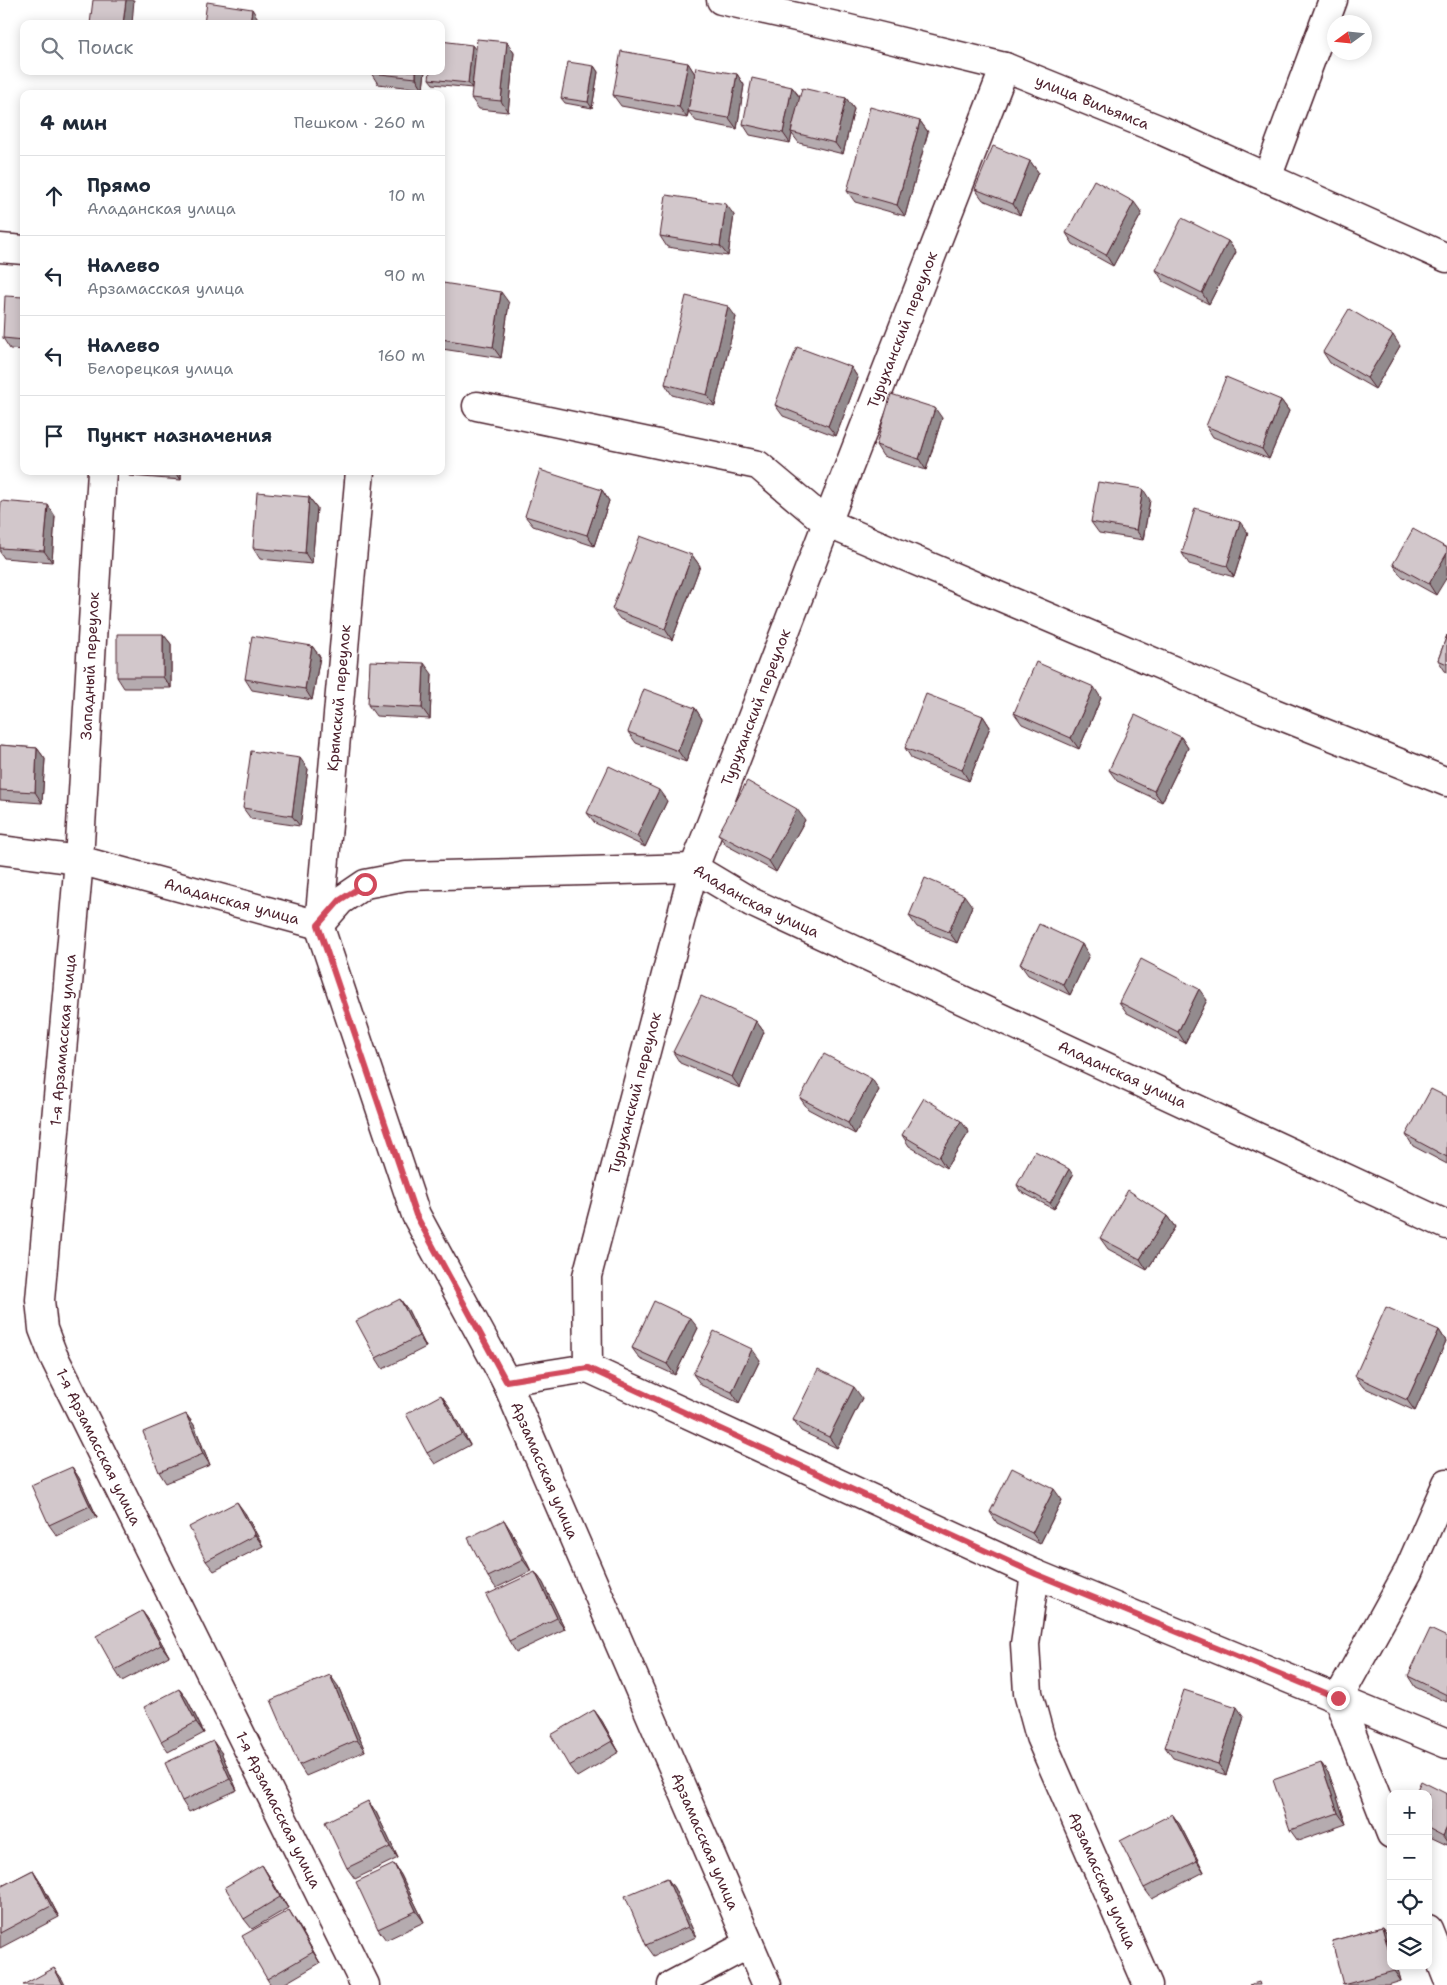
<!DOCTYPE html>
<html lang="ru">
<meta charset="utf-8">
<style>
:root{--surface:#fff;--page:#f6f6f7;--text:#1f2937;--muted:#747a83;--line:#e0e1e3}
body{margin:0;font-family:"Shantell Sans",sans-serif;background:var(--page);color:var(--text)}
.controls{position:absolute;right:15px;bottom:15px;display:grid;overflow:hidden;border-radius:10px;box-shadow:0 2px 12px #0003}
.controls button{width:45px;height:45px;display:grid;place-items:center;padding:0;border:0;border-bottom:1px solid var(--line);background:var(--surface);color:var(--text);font:25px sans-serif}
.compass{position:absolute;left:1327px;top:15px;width:45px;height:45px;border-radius:50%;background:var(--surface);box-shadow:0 2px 12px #0003;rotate:255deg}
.stop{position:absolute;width:15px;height:15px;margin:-11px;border:4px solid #d1495b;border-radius:50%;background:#fff}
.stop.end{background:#d1495b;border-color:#fff;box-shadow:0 1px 5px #0008}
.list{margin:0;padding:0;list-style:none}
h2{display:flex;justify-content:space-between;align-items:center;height:65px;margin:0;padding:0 20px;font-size:21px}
h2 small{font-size:16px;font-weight:400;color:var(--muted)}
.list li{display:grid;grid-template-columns:32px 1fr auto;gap:15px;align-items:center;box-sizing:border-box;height:80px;padding:0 20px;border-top:1px solid var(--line)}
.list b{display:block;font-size:19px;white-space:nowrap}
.list p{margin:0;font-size:16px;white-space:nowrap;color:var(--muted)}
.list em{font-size:16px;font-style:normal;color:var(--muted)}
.icon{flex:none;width:28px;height:28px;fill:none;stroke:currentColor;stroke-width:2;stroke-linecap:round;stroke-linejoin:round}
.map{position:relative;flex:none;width:1447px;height:1985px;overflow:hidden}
.search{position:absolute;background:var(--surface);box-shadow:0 2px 12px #0003;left:20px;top:20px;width:425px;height:55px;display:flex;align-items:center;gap:12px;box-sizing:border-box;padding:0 18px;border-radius:10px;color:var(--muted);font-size:19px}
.panel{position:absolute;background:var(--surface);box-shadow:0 2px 12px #0003;left:20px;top:90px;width:425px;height:385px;border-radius:10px}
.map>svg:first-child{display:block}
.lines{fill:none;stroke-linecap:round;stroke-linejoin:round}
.minor-casing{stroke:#4a1f2b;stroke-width:31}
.primary-casing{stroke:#4a1f2b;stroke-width:31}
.minor{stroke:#fff;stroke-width:28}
.primary{stroke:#fff;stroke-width:28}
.wall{fill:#b5abaf;stroke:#4a1f2b}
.shaded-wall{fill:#938b8e;stroke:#4a1f2b}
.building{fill:#d2c7cb;stroke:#4a1f2b}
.route{stroke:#d1495b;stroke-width:6}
.labels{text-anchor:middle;stroke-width:4;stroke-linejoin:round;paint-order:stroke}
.street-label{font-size:15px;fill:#4a1f2b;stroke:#fff}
</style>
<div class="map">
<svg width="1447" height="1985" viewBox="0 0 1447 1985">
<rect width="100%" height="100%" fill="#fff"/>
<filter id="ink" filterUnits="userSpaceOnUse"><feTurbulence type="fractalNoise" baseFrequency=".02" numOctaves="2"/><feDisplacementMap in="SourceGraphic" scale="10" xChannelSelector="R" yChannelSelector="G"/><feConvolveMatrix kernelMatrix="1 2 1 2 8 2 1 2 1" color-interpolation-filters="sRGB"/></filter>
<g filter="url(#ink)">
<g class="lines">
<defs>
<g id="minor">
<path d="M1267 178 1333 0"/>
<path d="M0 248 24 250"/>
<path d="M477 406 758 465 827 523 1264 709 1447 782"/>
<path id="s1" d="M102 471 79 860 40 1300 43 1329 53 1355 365 1985"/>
<path id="s2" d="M360 471 319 925 416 1215 506 1381 767 1985"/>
<path id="s3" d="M0 850 79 860 319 925 340 901 365 884 406 876 694 868 751 902 1447 1225"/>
<path id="s4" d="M588 1368 587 1276 694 868 827 523 1005 67"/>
<path d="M506 1381 588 1368 1035 1574 1447 1744"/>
<path id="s5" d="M1035 1574 1025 1644 1028 1693 1040 1737 1148 1985"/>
<path d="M1391 1834 1338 1699 1408 1572 1447 1483"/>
<path d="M1428 1929 1447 1977"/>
<path d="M672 1985 749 1944"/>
</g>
<g id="primary">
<path id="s6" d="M721 0 845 28 1005 67 1163 131 1447 258"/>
</g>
</defs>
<use href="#minor" class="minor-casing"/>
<use href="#primary" class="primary-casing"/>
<use href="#minor" class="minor"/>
<use href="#primary" class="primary"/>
</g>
<path class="wall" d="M507 42 514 53 508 112 479 109 471 98Z
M476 50 472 88 433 84 429 79Z
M688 63 695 74H737L744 85 737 129 696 121 688 111 689 109 687 118 621 106 613 95Z
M594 66 598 72 592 108 565 103 561 98Z
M371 71H425L423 89 378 84 371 73Z
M792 87 800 97 846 98 854 109 843 154 799 143 792 134 790 143 750 135 743 124Z
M920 121 928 132 905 216 855 202 847 191Z
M1030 161 1038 172 1020 215 983 200 975 189Z
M1142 213 1113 266 1073 244 1066 233Z
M734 215 728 256 667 247 660 236Z
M1228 241 1236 252 1209 304 1163 281 1156 270Z
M441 293 509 303 501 358 442 349 441 348Z
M24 297V350L10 349 3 338Z
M736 317 715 406 672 395 665 384Z
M1400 346 1375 389 1330 363 1323 352Z
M851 367 858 378 836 436 783 416 775 405Z
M1281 400 1289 411 1269 459 1213 437 1206 426Z
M942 418 926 470 883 456 876 445Z
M126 471H181V480L129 476Z
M602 490 609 501 594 546 533 526 525 516Z
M309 497 317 508 312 564 260 559 253 548Z
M1150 500 1143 540 1099 533 1091 522Z
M0 514 55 516 52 562 4 558 0 552Z
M1248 533 1234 577 1189 564 1182 553Z
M1447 548 1436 595 1400 575 1393 564Z
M692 555 700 566 672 640 620 619 612 609Z
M163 634 171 644V688H124L117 677Z
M1447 635V672L1445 671 1438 660Z
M312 646 320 657 312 700 252 690 245 679Z
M432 674 430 719 376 716 368 705Z
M1101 698 1079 749 1022 724 1014 713Z
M695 708 702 719 686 762 636 743 628 732Z
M983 716 990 727 969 781 912 759 905 748Z
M1181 737 1188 748 1162 802 1117 781 1109 770Z
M0 745 37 748 45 759 42 803 0 800Z
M308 769 300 826 251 819 243 808Z
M667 801 645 847 595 823 587 813Z
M805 820 776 872 726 845 718 834Z
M972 906 957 943 917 927 909 916Z
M1089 955 1070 995 1028 975 1020 964Z
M1207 1000 1185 1043 1127 1013 1119 1002Z
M756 1021 764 1032 740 1088 680 1063 673 1052Z
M879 1090 855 1134 808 1109 800 1098Z
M1447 1097V1164L1413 1146 1406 1135Z
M969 1132 946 1168 909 1146 902 1135Z
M1073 1175 1054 1209 1020 1191 1017 1185Z
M1167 1216 1175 1227 1147 1270 1108 1249 1100 1238Z
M400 1299 408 1310 426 1347 383 1369 376 1358Z
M698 1328 675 1375 640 1359 632 1348Z
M1439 1330 1446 1341 1415 1411 1363 1387 1355 1376Z
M760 1360 739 1403 701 1385 693 1374Z
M441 1395 449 1406 470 1445 435 1464 427 1453Z
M862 1398 837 1448 801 1431 793 1420Z
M186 1414 194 1425 210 1465 166 1483 159 1472Z
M72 1467 79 1478 97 1517 57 1536 49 1525Z
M1062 1500 1040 1544 997 1523 990 1512Z
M245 1513 263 1546 214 1571 206 1561Z
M511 1531 531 1571 496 1588 488 1577Z
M535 1572 543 1583 565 1629 516 1652 509 1641Z
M142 1611 150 1622 169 1656 122 1681 115 1670Z
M1447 1637V1702L1415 1687 1408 1676Z
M338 1686 365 1751 306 1776 299 1765Z
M179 1689 187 1699 204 1733 168 1752 161 1741Z
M594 1710 602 1721 619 1752 577 1777 569 1766Z
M1244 1717 1226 1775 1173 1758 1165 1747Z
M221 1752 237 1790 189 1812 182 1801Z
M1321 1763 1329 1774 1346 1824 1298 1841 1290 1830Z
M1428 1794H1447V1845L1428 1836Z
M368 1801 376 1812 398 1858 355 1879 347 1868Z
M1172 1814 1180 1825 1204 1872 1152 1899 1144 1888Z
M394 1864 401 1875 424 1922 386 1940 378 1929Z
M262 1865 269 1876 288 1908 252 1929 244 1919Z
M33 1870 40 1881 59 1917 0 1948V1887Z
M667 1878 674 1888 696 1937 654 1956 646 1945Z
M296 1921 320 1963 282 1985H271L267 1979Z
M1382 1927 1390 1938 1391 1942V1966H1397L1401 1981 1388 1985H1344L1332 1941Z"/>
<path class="shaded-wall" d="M126 0H134L132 24H123Z
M252 9 259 20V24H250Z
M507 42 514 53 508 112 501 101Z
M472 45 476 50 472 88 468 83Z
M688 63 695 74 687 118 679 107Z
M594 66 598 72 592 108 588 102Z
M416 71H425L423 89 416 78Z
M737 74 744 85 737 129 729 118Z
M792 87 800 98 791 132 792 134 790 143 783 133Z
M846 98 854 109 843 154 835 143Z
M920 121 928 132 905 216 897 205Z
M1030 161 1038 172 1020 215 1013 204Z
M1134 202 1142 213 1113 266 1106 255Z
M726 204 734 215 728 256 720 246Z
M1228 241 1236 252 1209 304 1202 293Z
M501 292 509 303 501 358 493 347Z
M728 306 736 317 715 406 707 395Z
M1393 335 1400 346 1375 389 1367 378Z
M851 367 858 378 836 436 828 426Z
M1281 400 1289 411 1269 459 1262 449Z
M935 408 942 418 926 470 919 459Z
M175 471H181V480Z
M1143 489 1150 500 1143 540 1136 530Z
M602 490 609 501 594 546 587 535Z
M309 497 317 508 312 564 305 553Z
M48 505 55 516 52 562 44 551Z
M1240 522 1248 533 1234 577 1227 566Z
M1447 553V577L1436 595 1429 584Z
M692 555 700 566 672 640 665 629Z
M163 634 171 644V688L163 677Z
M312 646 320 657 312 700 305 689Z
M424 663 432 674 430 719 422 708Z
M1094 687 1101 698 1079 749 1071 738Z
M695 708 702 719 686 762 678 751Z
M983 716 990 727 969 781 962 770Z
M1181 737 1188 748 1162 802 1154 791Z
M37 748 45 759 42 803 35 792Z
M300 758 308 769 300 826 292 816Z
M659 790 667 801 645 847 637 836Z
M797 809 805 820 776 872 769 861Z
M964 895 972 906 957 943 949 932Z
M1082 944 1089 955 1070 995 1063 984Z
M1199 989 1207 1000 1185 1043 1178 1032Z
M756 1021 764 1032 740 1088 732 1077Z
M872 1079 879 1090 855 1134 848 1123Z
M961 1121 969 1132 946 1168 939 1157Z
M1069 1169 1073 1175 1054 1209 1050 1203Z
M1167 1216 1175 1227 1147 1270 1140 1259Z
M400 1299 408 1310 426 1347 419 1336Z
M690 1318 698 1328 675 1375 667 1364Z
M1439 1330 1446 1341 1415 1411 1407 1400Z
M752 1349 760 1360 739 1403 732 1392Z
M854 1387 862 1398 837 1448 829 1437Z
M441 1395 449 1406 470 1445 462 1434Z
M186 1414 194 1425 210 1465 203 1454Z
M72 1467 79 1478 97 1517 90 1506Z
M1054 1489 1062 1500 1040 1544 1032 1533Z
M237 1502 245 1513 263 1546 255 1535Z
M504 1520 511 1531 531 1571 523 1560Z
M535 1572 543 1583 565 1629 557 1618Z
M142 1611 150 1622 169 1656 161 1645Z
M330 1675 338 1686 365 1751 357 1740Z
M179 1689 187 1699 204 1733 196 1722Z
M1237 1707 1244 1717 1226 1775 1218 1764Z
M594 1710 602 1721 619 1752 612 1741Z
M213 1741 221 1752 237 1790 230 1779Z
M1321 1763 1329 1774 1346 1824 1338 1813Z
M368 1801 376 1812 398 1858 390 1847Z
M1172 1814 1180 1825 1204 1872 1197 1861Z
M1447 1827V1842L1443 1836Z
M394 1864 401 1875 424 1922 416 1911Z
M262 1865 269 1876 288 1908 280 1897Z
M33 1870 40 1881 59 1917 51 1906Z
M667 1878 674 1888 696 1937 688 1927Z
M289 1910 296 1921 320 1963 313 1952Z
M1382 1927 1390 1938 1391 1942V1959Z
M1393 1966H1397L1401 1981 1394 1971Z
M54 1968 62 1979 65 1985H63Z"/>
<path class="building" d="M93 0H126L123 24H90Z
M207 2 252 9 250 24H204Z
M477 39 507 42 501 101 471 98Z
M441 41 472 45 468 83 429 79 430 71H441Z
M621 51 688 63 679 107 613 95Z
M568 62 594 66 588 102 561 98Z
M696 67 737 74 729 118 688 111Z
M371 71H416V78L371 73Z
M752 78 792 87 783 133 743 124Z
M802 88 846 98 835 143 791 132Z
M870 107 920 121 897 205 847 191Z
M993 146 1030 161 1013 204 975 189Z
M1094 180 1134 202 1106 255 1066 233Z
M666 195 726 204 720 246 660 236Z
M1182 218 1228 241 1202 293 1156 270Z
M443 283 501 292 493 347 441 339V293Z
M5 296 24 297V340L3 338Z
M686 296 728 306 707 395 665 384Z
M1349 309 1393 335 1367 378 1323 352Z
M797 347 851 367 828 426 775 405Z
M1226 377 1281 400 1262 449 1206 426Z
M891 394 935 408 919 459 876 445Z
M540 470 602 490 587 535 525 516Z
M1098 482 1143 489 1136 530 1091 522Z
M257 492 309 497 305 553 253 548Z
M1 501 48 505 44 551 0 548V514Z
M1195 508 1240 522 1227 566 1182 553Z
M1413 529 1447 548V553L1429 584 1393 564Z
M640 536 692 555 665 629 612 609Z
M117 634H163V677H117Z
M1447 635V664L1438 660Z
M252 636 312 646 305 689 245 679Z
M370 661 424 663 422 708 368 705Z
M1036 662 1094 687 1071 738 1014 713Z
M644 689 695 708 678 751 628 732Z
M926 694 983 716 962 770 905 748Z
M1135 715 1181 737 1154 791 1109 770Z
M0 745 37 748 35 792 0 790Z
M251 751 300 758 292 816 243 808Z
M609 766 659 790 637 836 587 813Z
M747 781 797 809 769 861 718 834Z
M925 878 964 895 949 932 909 916Z
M1039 924 1082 944 1063 984 1020 964Z
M1141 959 1199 989 1178 1032 1119 1002Z
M701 996 756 1021 732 1077 673 1052Z
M824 1054 872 1079 848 1123 800 1098Z
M1431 1089 1447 1097V1157L1406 1135Z
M924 1098 961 1121 939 1157 902 1135Z
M1035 1151 1069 1169 1050 1203 1017 1185Z
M1128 1190 1167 1216 1140 1259 1100 1238Z
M400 1299 419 1336 376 1358 356 1321Z
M654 1301 690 1318 667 1364 632 1348Z
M1386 1307 1439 1330 1407 1400 1355 1376Z
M714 1331 752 1349 732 1392 693 1374Z
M818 1369 854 1387 829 1437 793 1420Z
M441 1395 462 1434 427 1453 406 1414Z
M186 1414 203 1454 159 1472 143 1432Z
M72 1467 90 1506 49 1525 31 1485Z
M1012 1468 1054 1489 1032 1533 990 1512Z
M237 1502 255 1535 206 1561 189 1527Z
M504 1520 523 1560 488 1577 468 1538Z
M535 1572 557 1618 509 1641 486 1595Z
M142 1611 161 1645 115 1670 96 1636Z
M1430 1629 1447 1637V1695L1408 1676Z
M330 1675 357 1740 299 1765 271 1700Z
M179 1689 196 1722 161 1741 144 1707Z
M1184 1690 1237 1707 1218 1764 1165 1747Z
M594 1710 612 1741 569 1766 551 1735Z
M213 1741 230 1779 182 1801 165 1763Z
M1321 1763 1338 1813 1290 1830 1273 1780Z
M1421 1781 1447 1794V1827L1443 1836 1428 1828V1794H1415Z
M368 1801 390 1847 347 1868 325 1822Z
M1172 1814 1197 1861 1144 1888 1120 1841Z
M394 1864 416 1911 378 1929 356 1882Z
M262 1865 280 1897 244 1919 225 1887Z
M33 1870 51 1906 0 1933V1887Z
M667 1878 688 1927 646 1945 625 1896Z
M289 1910 313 1952 267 1979 242 1936Z
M1382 1927 1391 1959V1966H1393L1394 1971 1343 1985 1332 1941Z
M54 1968 63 1985H23Z
M1259 1982 1260 1985H1249Z"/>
</g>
<g class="lines" filter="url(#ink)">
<path class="route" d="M365 884 340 900 318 925 416 1215 506 1381 588 1368 1036 1574 1338 1698"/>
</g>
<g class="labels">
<g class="street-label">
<text dy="5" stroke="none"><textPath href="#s6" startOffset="386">улица Вильямса</textPath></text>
<text dy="5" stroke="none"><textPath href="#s4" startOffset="1091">Туруханский переулок</textPath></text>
<text transform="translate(90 666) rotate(-87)" y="5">Западный переулок</text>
<text transform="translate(339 698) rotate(-85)" y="5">Крымский переулок</text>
<text dy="5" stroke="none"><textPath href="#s4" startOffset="686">Туруханский переулок</textPath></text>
<text dy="5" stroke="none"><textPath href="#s3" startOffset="238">Аладанская улица</textPath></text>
<text dy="5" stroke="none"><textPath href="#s3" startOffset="791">Аладанская улица</textPath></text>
<text transform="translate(63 1040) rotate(-85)" y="5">1-я Арзамасская улица</text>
<text dy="5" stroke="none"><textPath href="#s3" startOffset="1196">Аладанская улица</textPath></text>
<text dy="5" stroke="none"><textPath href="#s4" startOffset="281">Туруханский переулок</textPath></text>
<text dy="5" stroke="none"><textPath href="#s1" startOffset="991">1-я Арзамасская улица</textPath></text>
<text dy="5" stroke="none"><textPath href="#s2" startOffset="1048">Арзамасская улица</textPath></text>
<text dy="5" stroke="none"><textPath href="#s1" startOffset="1396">1-я Арзамасская улица</textPath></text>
<text dy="5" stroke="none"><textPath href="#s2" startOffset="1452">Арзамасская улица</textPath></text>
<text dy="5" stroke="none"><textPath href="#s5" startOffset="322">Арзамасская улица</textPath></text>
</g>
</g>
</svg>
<div class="controls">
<button>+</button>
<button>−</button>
<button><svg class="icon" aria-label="locate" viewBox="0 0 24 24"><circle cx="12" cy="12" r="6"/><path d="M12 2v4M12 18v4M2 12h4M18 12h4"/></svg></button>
<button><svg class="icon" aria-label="layers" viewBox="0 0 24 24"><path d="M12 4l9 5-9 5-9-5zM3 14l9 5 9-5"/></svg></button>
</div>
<svg class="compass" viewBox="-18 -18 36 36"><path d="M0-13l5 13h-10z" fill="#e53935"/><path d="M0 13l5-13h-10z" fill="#747a83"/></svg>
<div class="stop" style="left:365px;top:884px"></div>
<div class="stop end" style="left:1338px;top:1698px"></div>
<div class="search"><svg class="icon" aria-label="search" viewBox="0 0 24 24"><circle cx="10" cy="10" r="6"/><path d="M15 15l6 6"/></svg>Поиск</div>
<section class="panel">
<h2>4 мин<small>Пешком · 260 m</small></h2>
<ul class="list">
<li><svg class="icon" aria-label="ahead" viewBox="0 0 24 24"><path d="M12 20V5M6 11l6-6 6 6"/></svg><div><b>Прямо</b><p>Аладанская улица</p></div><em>10 m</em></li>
<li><svg class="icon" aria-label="left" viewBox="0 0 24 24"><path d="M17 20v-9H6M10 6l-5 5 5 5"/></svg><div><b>Налево</b><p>Арзамасская улица</p></div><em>90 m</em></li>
<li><svg class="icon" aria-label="left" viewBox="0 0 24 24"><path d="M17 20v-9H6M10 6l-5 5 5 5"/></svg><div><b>Налево</b><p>Белорецкая улица</p></div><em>160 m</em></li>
<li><svg class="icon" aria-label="arrive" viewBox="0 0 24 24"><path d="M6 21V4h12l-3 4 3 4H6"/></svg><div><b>Пункт назначения</b></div></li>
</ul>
</section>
</div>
